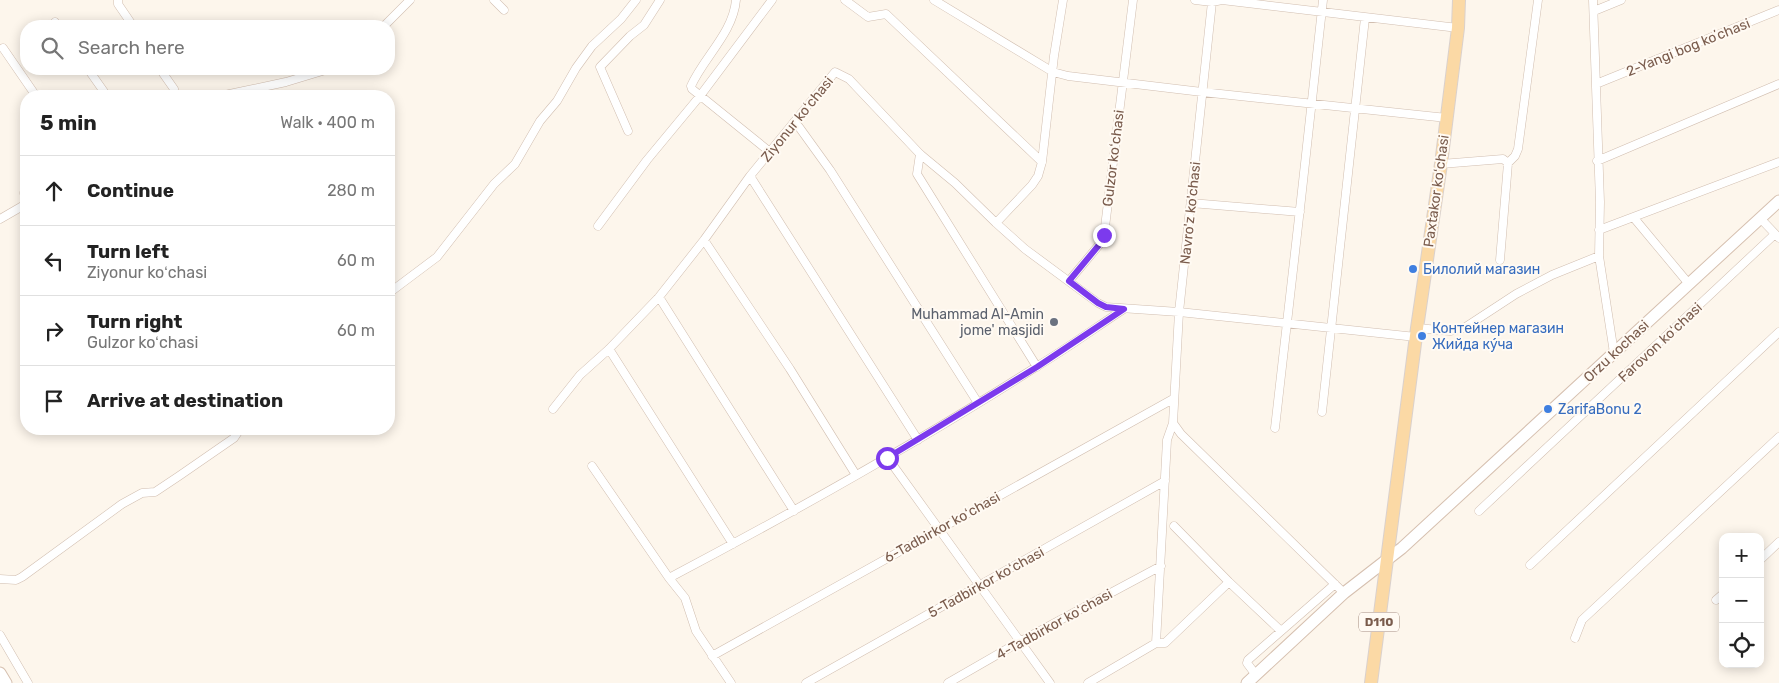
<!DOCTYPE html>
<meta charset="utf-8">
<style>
:root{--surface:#fff;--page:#f2f2f2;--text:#222;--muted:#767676;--line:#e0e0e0}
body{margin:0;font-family:Rubik,sans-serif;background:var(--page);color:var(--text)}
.controls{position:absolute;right:15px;bottom:15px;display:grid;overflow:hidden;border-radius:10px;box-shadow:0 2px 12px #0003}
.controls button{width:45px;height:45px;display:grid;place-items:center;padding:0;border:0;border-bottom:1px solid var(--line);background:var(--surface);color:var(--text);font:25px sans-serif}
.stop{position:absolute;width:15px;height:15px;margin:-11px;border:4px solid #7c3aed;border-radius:50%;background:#fff}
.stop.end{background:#7c3aed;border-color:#fff;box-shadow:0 1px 5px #0008}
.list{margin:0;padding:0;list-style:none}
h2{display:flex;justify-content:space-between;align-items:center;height:65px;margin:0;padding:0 20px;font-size:21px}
h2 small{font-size:16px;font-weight:400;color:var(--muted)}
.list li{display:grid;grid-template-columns:32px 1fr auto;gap:15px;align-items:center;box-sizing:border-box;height:70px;padding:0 20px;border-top:1px solid var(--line)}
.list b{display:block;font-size:19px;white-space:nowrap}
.list p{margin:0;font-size:16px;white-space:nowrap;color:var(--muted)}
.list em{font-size:16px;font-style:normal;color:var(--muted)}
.icon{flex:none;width:28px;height:28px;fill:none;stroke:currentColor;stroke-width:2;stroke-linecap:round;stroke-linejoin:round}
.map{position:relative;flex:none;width:1779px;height:683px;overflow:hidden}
.search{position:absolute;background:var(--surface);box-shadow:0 2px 12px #0003;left:20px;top:20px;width:375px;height:55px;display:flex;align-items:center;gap:12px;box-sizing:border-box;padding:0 18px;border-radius:20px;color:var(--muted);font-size:19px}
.panel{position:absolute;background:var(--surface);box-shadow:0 2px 12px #0003;left:20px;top:90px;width:375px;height:345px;border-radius:20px}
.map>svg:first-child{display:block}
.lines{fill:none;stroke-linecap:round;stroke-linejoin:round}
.street-casing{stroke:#d1beb0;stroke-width:9}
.secondary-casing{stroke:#d6c0b0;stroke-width:13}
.primary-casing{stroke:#dad1cd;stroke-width:14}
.street{stroke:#fff;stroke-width:8}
.secondary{stroke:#fff;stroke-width:11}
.primary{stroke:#fbd9a5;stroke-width:12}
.route{stroke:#7c3aed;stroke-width:6}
.shop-dot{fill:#3f7fe0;stroke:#fffaf3;stroke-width:2}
.worship-dot{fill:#6b7280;stroke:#fffaf3;stroke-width:2}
.labels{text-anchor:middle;stroke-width:4;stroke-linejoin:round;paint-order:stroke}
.shield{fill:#fffaf3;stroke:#a28b7f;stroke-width:1}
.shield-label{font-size:12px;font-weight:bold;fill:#7a5c4d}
.street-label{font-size:14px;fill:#7a5c4d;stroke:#fffaf3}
.shop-label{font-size:14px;fill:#366cbe;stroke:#fffaf3;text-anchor:start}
.worship-label{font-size:14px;fill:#5b616d;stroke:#fffaf3;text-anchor:end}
</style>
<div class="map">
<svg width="1779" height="683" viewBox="0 0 1779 683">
<rect width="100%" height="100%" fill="#fdf6ec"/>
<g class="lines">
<defs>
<path id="street" d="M118 0V4L133 26
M494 0 504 10
M736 0C733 33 704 57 691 86L692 89 770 152
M845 0 868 17 886 14 1042 162
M934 0 1053 72 1068 76 1202 92 1447 118
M1195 0 1212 2 1222 0 1458 28
M1593 0 1600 202 1599 256 1614 353
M1594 11 1621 0
M55 22 58 26
M384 26 410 0
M3 48 36 96
M88 69 107 96
M160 69 174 89 170 96
M1596 84 1779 10
M220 96 286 82 329 69
M794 122 799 127 830 170 978 403
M628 131 600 67 630 36 644 25 660 0
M920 154 917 174 1037 367
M1597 161 1779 84
M1508 163 1515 156 1518 149 1538 0
M1441 164 1503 159 1508 163 1500 260
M750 176 918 440
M24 193 26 191
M1191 203 1300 212
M1634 218 1689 284
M1760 218 1779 238
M0 219 26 204
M996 223 1032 185 1038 176 1042 162 1054 56 1063 0
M598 226 647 160 700 96 772 0
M1599 230 1779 162
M704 240 790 369 856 475
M1069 281 1099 245 1104 235 1133 0
M389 293 437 257 494 184 515 164 540 121 557 101 576 68 592 46 621 19 636 0
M659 297 794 511
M1417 328 1450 331 1464 328 1516 294 1552 275 1599 256
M609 349 733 544
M553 409 580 375 609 349 659 297 704 240 750 176 835 72 849 79 920 154 955 183 996 223 1025 249 1098 303 1106 307 1179 312 1416 337
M1322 412 1365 18
M1173 423 1181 434 1344 593
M1275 428C1291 285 1308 143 1323 0
M887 457 1050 683
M592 466 669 578 685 598 696 631 731 683
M1479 511 1775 234
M1174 526 1229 582 1281 631
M1760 560 1779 542
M1530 565 1779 332
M669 578C794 512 917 443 1036 367 1066 349 1095 328 1124 309
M0 579 16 580 22 577 122 504 142 493 155 492 179 476 234 438 240 429
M1716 600 1723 594
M0 635 28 683
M1575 638 1582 620 1779 437
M1156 643 1167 440 1173 423 1179 312 1212 2
M712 656 1173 399
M1256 675 1247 663 1248 660 1335 584
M806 683 1165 481
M948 683 1021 641 1161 566
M1088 683 1156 643H1165L1229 582"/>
<path id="secondary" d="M0 673 6 683
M1247 683 1344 593 1402 548 1779 201"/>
<path id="primary" d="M1371 683 1417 328 1441 164 1458 28 1459 0"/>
</defs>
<use href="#street" class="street-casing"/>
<use href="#secondary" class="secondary-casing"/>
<use href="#primary" class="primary-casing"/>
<use href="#street" class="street"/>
<use href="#secondary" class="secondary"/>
<use href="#primary" class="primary"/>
</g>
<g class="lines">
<path class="route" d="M887 458 1037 367 1124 309 1106 307 1098 303 1069 281 1099 245 1104 235"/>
</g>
<g class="shop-dot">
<circle cx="1413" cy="269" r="5"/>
<circle cx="1422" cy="336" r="5"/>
<circle cx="1548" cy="409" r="5"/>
</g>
<circle class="worship-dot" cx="1054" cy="322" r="5"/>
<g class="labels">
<rect class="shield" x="1359" y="612.5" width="40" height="19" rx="4"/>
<g class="shield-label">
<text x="1379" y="626">D110</text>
</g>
<g class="street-label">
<text transform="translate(1688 47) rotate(-22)" y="5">2-Yangi bog koʼchasi</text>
<text transform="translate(797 119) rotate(-51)" y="5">Ziyonur koʻchasi</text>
<text transform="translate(1113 158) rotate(-83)" y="5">Gulzor koʻchasi</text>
<text transform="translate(1436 191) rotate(-82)" y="5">Paxtakor koʻchasi</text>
<text transform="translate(1190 213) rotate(-84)" y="5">Navro'z ko'chasi</text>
<text transform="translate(1660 342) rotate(-43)" y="5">Farovon koʻchasi</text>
<text transform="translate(1616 351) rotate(-43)" y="5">Orzu kochasi</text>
<text transform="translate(942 527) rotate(-29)" y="5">6-Tadbirkor koʻchasi</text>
<text transform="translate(986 582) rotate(-29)" y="5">5-Tadbirkor koʻchasi</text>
<text transform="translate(1054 624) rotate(-29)" y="5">4-Tadbirkor koʻchasi</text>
</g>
<g class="shop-label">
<text x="1423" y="274">Билолий магазин</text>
<text x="1432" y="333">Контейнер магазин<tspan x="1432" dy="16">Жийда ку́ча</tspan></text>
<text x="1558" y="414">ZarifaBonu 2</text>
</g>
<g class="worship-label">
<text x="1044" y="319">Muhammad Al-Amin<tspan x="1044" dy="16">jome' masjidi</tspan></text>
</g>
</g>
</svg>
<div class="controls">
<button>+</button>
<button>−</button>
<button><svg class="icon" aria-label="locate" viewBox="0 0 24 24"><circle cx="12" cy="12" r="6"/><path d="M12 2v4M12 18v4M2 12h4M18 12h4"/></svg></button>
</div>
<div class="stop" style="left:887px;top:458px"></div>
<div class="stop end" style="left:1104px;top:235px"></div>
<div class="search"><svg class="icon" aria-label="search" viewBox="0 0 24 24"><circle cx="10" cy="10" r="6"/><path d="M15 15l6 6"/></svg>Search here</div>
<section class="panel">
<h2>5 min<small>Walk · 400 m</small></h2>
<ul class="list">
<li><svg class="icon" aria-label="ahead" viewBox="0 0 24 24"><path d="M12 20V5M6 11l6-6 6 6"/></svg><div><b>Continue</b></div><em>280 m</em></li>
<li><svg class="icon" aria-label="left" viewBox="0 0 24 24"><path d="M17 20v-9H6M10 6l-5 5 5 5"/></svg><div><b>Turn left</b><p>Ziyonur koʻchasi</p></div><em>60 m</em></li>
<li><svg class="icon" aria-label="right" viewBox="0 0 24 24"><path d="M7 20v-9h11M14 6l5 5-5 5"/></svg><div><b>Turn right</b><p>Gulzor koʻchasi</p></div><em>60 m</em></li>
<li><svg class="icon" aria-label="arrive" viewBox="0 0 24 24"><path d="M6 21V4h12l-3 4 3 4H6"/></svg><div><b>Arrive at destination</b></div></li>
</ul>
</section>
</div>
